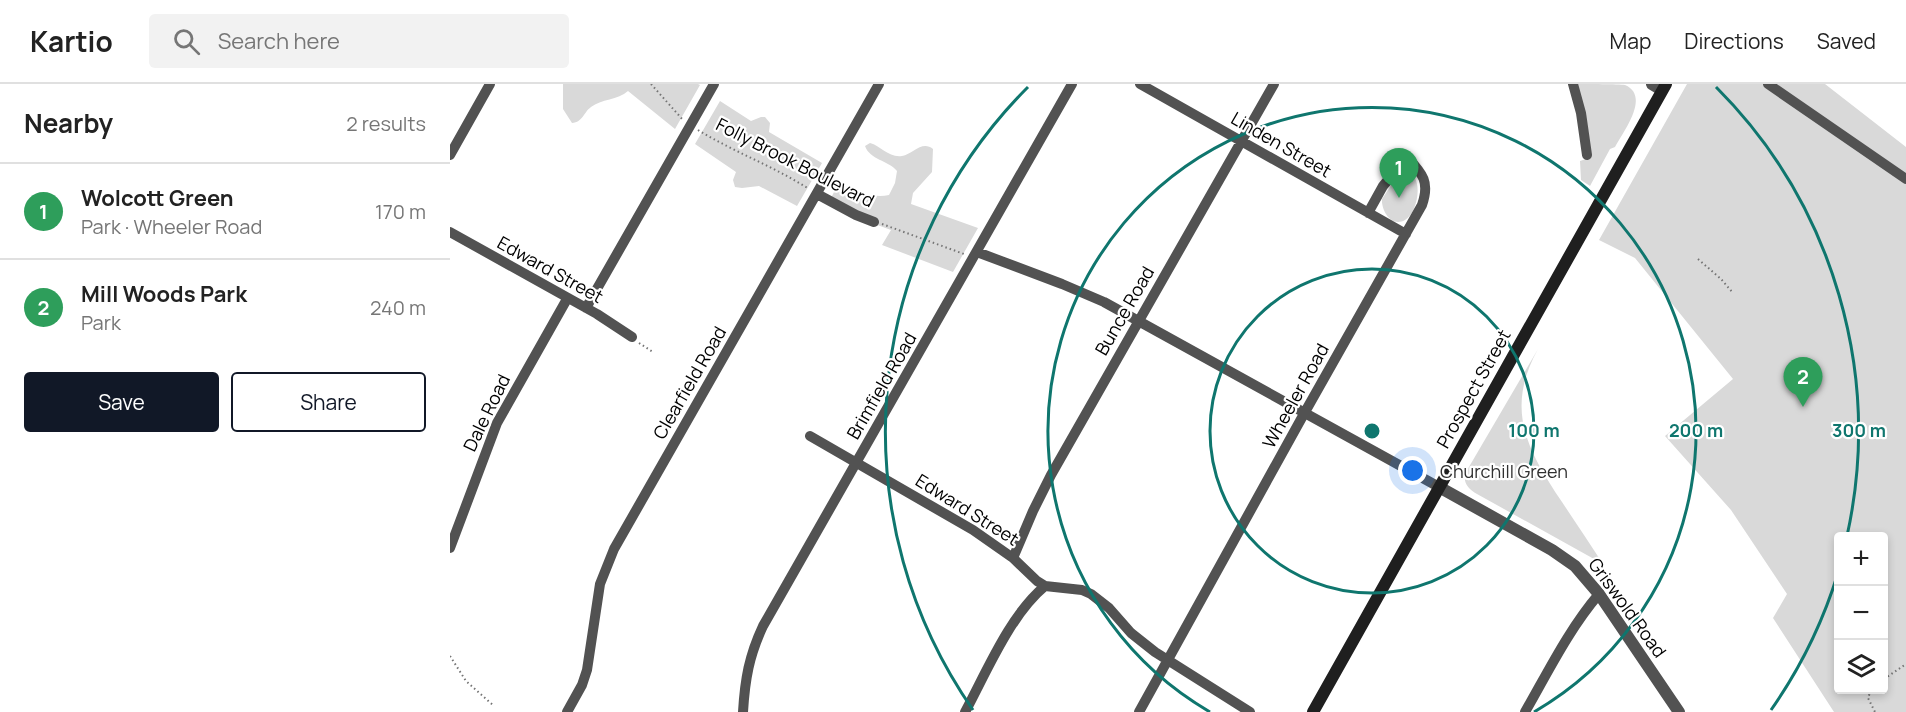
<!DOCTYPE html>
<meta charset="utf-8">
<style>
:root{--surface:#fff;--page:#f2f2f2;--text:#222;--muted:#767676;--line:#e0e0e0;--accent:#111827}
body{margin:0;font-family:Manrope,sans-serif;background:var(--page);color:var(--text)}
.controls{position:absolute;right:18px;bottom:18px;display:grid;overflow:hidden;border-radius:6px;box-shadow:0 3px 9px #0003}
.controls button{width:54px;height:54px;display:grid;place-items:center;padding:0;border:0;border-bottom:2px solid var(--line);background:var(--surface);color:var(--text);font:30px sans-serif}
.you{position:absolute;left:963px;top:387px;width:21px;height:21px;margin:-15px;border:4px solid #fff;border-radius:50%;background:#1a73e8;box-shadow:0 0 0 9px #1a73e833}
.badge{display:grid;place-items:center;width:39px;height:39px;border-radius:50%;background:var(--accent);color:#fff;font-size:20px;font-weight:700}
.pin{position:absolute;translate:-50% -50px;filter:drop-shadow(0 2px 3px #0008)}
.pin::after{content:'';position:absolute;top:32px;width:21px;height:18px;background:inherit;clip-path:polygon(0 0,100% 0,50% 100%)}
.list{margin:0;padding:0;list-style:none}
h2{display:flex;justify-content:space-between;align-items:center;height:78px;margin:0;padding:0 24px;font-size:26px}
h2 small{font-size:20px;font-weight:400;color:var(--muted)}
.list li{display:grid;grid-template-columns:39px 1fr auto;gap:18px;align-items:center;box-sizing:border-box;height:96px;padding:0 24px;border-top:2px solid var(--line)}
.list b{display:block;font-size:22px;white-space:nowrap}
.list p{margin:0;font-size:20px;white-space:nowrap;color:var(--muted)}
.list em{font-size:20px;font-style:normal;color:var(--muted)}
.actions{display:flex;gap:12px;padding:18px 24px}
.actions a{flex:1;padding:14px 0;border:2px solid var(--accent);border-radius:6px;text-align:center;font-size:21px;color:var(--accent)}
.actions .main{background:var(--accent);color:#fff}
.icon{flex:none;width:33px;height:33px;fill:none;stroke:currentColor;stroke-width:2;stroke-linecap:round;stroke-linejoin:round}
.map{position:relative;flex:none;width:1456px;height:628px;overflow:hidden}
header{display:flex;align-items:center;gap:36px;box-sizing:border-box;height:84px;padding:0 30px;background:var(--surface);border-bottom:2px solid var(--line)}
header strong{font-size:28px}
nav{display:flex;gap:33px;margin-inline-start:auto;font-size:21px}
.search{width:420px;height:54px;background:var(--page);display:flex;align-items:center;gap:15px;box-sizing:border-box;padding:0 21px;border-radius:6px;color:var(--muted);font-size:22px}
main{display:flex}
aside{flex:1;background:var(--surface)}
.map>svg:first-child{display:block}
.green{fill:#d9d9d9;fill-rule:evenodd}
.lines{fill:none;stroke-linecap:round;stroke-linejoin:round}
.path{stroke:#747474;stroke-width:2;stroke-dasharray:1.5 3;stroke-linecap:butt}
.minor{stroke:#525252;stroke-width:10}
.tertiary{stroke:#525252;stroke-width:12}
.secondary{stroke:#1f1f1f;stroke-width:12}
.ring{fill:none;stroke:#0f766e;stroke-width:3}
.labels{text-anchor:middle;stroke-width:4.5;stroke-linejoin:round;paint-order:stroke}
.street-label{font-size:18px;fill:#000;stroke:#fff}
.park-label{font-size:18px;fill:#303030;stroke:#fff}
.centre{fill:#0f766e;stroke:#fff;stroke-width:3}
.ring-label{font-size:18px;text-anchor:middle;font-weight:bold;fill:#0f766e;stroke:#fff;stroke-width:4.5;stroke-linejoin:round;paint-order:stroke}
</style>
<header>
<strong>Kartio</strong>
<div class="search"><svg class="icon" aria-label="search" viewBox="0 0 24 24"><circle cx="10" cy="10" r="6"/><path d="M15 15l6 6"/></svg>Search here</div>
<nav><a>Map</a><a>Directions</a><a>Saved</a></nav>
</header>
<main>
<aside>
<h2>Nearby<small>2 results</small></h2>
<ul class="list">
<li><span class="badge" style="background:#2e9e5b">1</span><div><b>Wolcott Green</b><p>Park · Wheeler Road</p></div><em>170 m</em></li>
<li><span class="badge" style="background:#2e9e5b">2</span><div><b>Mill Woods Park</b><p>Park</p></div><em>240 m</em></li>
</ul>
<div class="actions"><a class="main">Save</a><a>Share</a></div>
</aside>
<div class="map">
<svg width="1456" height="628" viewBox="0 0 1456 628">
<rect width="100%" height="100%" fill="#fff"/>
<path class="green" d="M113 0H248L250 1 225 45 178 7C168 16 151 15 141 23 133 29 133 38 122 39L113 25Z
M1128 0C1137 0 1168 0 1175 1 1201 12 1173 48 1165 63L1160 65 1140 102 1131 96 1130 77 1139 74Z
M1237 0H1375L1456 63V628H1384L1323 534 1337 510 1281 426 1215 352 1283 295 1185 174 1149 156ZM1388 452H1434V606H1388Z
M270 17 301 37 311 33H315L320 39 319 48 372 79 347 122 309 102 292 104 285 103 283 96 286 88 245 60Z
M420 59C431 62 439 74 452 72 463 70 472 56 483 65L482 88 463 109 461 120 528 144 503 188 432 161 441 146 411 135 379 118 384 108 389 102C406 106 422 115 439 111L445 99 447 87C438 76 420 76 415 62Z
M957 92 964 93C972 103 966 130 955 136 941 144 931 126 932 115L946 94Z
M1088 265C1054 326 1078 367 1112 418 1126 439 1140 460 1153 480L1027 410C1018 405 1012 398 1016 388Z"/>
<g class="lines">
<path class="path" d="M201 0 233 36
M248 46C284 68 323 82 359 105
M432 140 514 170
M1248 175 1271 195 1283 209
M189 259 203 268
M0 572 16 597 43 621
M1434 595 1456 580
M1421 606 1418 614 1425 628"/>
<path class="minor" d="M690 0 956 150
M1123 0 1131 29 1137 71
M1318 0 1456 95
M0 71 40 0
M367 110 406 131 424 138
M0 148 147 230 182 253
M527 168 612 200 654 218 989 403
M136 224 264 0
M360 352 523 446 563 474 587 497 595 502 632 506 641 510 659 524 681 549 705 568 800 628
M0 464 47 339 117 215
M563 474 583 427 601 391 824 0
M117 628 132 601 137 586 150 500 164 465 429 0
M293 628C295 595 299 572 313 542L622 0
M515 628C537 587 560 531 595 502
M689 628 855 328 972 121C980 98 973 90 957 73L933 102 918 129
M1075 628C1098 588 1119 545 1149 510"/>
<path class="tertiary" d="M1202 0 1212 6
M989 403 1102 466 1125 482 1149 510 1229 628"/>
<path class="secondary" d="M863 628 1216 0"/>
</g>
<g class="ring">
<circle cx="922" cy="347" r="162"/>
<path d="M760 628A324 324 0 1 1 1084 628"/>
<path d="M1388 489A487 487 0 0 1 1321 626M523 626A487 487 0 0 1 578 3M1266 3A487 487 0 0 1 1397 452"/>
</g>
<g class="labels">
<g class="street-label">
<text transform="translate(831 61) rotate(30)" y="6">Linden Street</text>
<text transform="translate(345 79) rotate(27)" y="6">Folly Brook Boulevard</text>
<text transform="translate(100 186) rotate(29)" y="6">Edward Street</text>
<text transform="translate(675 227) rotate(-60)" y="6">Bunce Road</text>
<text transform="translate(240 299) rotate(-60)" y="6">Clearfield Road</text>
<text transform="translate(432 302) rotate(-60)" y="6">Brimfield Road</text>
<text transform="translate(1024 305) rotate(-61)" y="6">Prospect Street</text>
<text transform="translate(846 312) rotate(-61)" y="6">Wheeler Road</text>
<text transform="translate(37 329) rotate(-64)" y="6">Dale Road</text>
<text transform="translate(517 426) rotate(32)" y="6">Edward Street</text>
<text transform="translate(1177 524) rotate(54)" y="6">Griswold Road</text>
</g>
<g class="park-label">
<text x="1054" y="394">Churchill Green</text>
</g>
</g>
<circle cx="922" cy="347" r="9" class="centre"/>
<g class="ring-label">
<text x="1084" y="353">100 m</text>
<text x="1246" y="353">200 m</text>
<text x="1409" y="353">300 m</text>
</g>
</svg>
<div class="controls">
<button>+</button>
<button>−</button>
<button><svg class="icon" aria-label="layers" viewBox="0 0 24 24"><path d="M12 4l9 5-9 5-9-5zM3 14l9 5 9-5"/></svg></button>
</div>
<div class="you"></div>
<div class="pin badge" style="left:949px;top:114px;background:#2e9e5b">1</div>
<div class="pin badge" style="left:1353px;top:323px;background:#2e9e5b">2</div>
</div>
</main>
